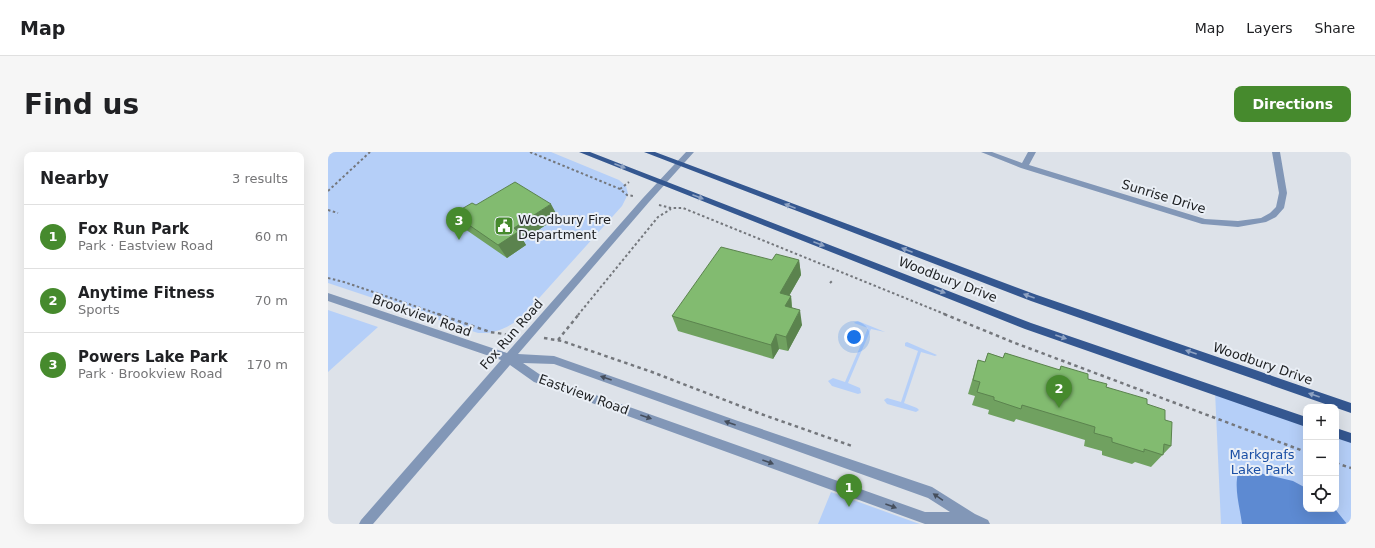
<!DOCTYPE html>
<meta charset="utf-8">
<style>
:root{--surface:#fff;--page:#f6f6f6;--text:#202124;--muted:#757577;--line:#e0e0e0;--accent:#468a2d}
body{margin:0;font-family:"DejaVu Sans",sans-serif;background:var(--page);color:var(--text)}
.controls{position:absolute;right:12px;bottom:12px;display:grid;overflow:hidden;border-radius:8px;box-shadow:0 4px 16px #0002}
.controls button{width:36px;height:36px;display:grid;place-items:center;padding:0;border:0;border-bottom:1px solid var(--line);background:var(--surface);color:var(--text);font:20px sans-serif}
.you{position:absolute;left:526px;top:185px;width:14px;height:14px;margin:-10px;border:3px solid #fff;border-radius:50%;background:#1a73e8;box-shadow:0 0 0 6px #1a73e833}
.badge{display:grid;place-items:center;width:26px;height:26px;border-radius:50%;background:var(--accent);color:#fff;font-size:13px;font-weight:700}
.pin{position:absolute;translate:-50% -33px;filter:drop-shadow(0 1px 2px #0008)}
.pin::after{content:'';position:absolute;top:21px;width:14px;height:12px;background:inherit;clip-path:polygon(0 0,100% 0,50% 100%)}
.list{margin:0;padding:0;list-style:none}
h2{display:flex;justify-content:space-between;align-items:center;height:52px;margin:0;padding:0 16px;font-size:17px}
h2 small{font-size:13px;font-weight:400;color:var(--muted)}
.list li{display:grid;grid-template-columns:26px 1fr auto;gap:12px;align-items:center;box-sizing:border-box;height:64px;padding:0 16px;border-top:1px solid var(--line)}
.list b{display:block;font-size:15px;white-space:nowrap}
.list p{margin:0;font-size:13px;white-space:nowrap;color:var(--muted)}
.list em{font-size:13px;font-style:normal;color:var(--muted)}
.icon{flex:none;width:22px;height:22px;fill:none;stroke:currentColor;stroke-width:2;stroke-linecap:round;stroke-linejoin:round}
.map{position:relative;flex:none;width:1023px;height:372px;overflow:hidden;border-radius:8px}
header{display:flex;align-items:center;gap:24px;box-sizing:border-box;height:56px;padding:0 20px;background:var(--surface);border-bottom:1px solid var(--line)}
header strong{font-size:19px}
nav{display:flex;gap:22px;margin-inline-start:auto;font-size:14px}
.intro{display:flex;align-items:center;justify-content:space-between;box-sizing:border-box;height:96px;padding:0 24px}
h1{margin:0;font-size:28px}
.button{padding:10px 18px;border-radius:8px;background:var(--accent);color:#fff;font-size:14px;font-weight:700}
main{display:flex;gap:24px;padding:0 24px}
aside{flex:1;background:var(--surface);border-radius:8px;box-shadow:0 4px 16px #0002}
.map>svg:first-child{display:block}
.green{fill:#b5cff8}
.water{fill:#5d8ad2}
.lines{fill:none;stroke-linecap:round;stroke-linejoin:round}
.path-far1{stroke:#74777c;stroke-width:2;stroke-dasharray:2.5 2.5;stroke-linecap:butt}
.path{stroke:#74777c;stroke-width:2.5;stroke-dasharray:3.5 3.5;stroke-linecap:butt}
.minor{fill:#8297b7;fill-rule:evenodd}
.major{fill:#345790;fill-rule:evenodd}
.wall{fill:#70a160}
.shaded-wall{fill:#5b834e}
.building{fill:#82bb70;stroke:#5b834e}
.oneway{fill:#8fa3c3}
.oneway2{fill:#454e5c}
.labels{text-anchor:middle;stroke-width:4;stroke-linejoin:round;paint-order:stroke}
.street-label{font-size:13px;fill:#1c1e20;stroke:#eaeff6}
.poi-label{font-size:13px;fill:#1c1e20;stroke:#eaeff6;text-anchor:start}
.park-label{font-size:13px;fill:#1a4fa5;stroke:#eaeff6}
</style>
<header>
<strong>Map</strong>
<nav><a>Map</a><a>Layers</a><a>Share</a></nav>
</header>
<div class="intro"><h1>Find us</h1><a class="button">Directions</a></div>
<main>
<aside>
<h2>Nearby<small>3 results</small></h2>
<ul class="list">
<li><span class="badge">1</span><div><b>Fox Run Park</b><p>Park · Eastview Road</p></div><em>60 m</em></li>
<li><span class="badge">2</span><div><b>Anytime Fitness</b><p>Sports</p></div><em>70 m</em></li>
<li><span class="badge">3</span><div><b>Powers Lake Park</b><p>Park · Brookview Road</p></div><em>170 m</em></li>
</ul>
</aside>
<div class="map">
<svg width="1023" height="372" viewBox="0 0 1023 372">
<rect width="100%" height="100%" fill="#dde2e9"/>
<path class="green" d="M0 0H223L291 28 298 34 300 42 294 54 195 164C182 175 167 182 150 181L0 131Z
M0 158 50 175 0 220Z
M530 169 557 180 543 177 520 231 532 236 533 241 530 242 504 234 500 229 505 226 517 230 540 176 526 171 527 170Z
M579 190 609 203 607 204 593 200 576 251 589 256 591 258 588 260 559 252 556 248 559 246 573 250 590 199 577 194V191Z
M887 239 978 270V357H1008V281L1023 286V372H893Z
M503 340 586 370 592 372H490Z"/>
<path class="water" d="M918 318 965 329 978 336V357H1007L1019 372H914C912 356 906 337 910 321Z"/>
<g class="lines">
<path class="path-far1" d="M202 0 292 37 299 43 305 44
M292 37 301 30
M0 39 42 0
M331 53 343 56H355L619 163
M0 58 10 61
M0 126 16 130 113 163
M502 131 505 128
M250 163 330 65 343 57"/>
<path class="path" d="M110 162 162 180 183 183
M616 162 687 191 978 300
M216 186 234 189 324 220 433 262 524 294
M230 188 251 162
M1008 311 1023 316"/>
<path class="minor" d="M358 0H366L321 50 190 202 226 204 410 269 604 335 647 362 660 368 662 372H597L206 230 182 213 45 372H31L33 368 173 208 0 149V141L179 201 315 46ZM195 211 226 212 600 346 622 360H597L214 224Z
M653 0H664L694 11 700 0H708L701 13 877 67 910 69 933 66 942 61 948 55 951 41 944 0H952L959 41 956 56 948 65 938 70 910 75 874 72 693 16Z"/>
<path class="major" d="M251 0H262L703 171 978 265V275L697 177Z
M316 0H327L709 143 1023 251V261L703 149Z
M1008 276 1023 281V291L1008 286Z"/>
</g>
<path class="wall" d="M148 53 230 65 195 88 198 93 179 106 134 75 125 62Z
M444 108H471L473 123 461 144H463L464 155 474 173 460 199 451 197 445 207 350 179 344 164Z
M660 201 675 206 677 201 731 218 733 214 760 227 819 252 837 268 843 294 823 315 807 310 804 312 774 303V299L756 294 757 288 688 267 686 270 660 262 661 258 644 253 647 244 640 242 646 222 650 208 657 210Z"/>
<path class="shaded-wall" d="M223 52 230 65 195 88 198 93 179 106 170 93 186 76Z
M471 108 473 123 454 156 452 141Z
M463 144 464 159 457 154Z
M472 158 474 173 460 199 458 185Z
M448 182 451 197 445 207 443 193Z"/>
<path class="building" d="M187 30 223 52 186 76 190 80 170 93 125 62 144 51 148 53Z
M393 95 444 108 448 102 471 108 452 141 463 144 457 154 472 158 458 185 448 182 443 193 344 164Z
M660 201 675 206 677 201 732 218 733 214 760 222V227L779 232 778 235 819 247V252L837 258V268L844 270 843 294 836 292 835 303 816 297V300L784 290V286L766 281 767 275 694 253 693 257 666 248V245L649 240 652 230 645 228 650 208 657 210Z"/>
<defs><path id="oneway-solid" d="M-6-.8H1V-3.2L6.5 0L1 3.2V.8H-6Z"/></defs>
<g class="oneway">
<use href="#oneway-solid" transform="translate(292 14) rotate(21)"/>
<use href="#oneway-solid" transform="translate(370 45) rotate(21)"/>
<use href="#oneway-solid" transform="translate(462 54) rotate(-159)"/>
<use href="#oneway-solid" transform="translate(491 92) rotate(21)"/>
<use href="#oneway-solid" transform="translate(579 98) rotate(-159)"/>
<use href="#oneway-solid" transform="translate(612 139) rotate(21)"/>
<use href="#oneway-solid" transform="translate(701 144) rotate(-160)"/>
<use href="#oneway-solid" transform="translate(733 185) rotate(19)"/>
<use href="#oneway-solid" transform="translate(863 200) rotate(-161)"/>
<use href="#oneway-solid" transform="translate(986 243) rotate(-161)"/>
</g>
<g class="oneway2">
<use href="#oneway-solid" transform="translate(278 226) rotate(-161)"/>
<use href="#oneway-solid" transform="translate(318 265) rotate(19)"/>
<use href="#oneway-solid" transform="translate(402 271) rotate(-160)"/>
<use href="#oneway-solid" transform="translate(440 310) rotate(20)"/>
<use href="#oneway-solid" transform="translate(610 345) rotate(-146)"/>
<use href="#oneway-solid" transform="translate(563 354) rotate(20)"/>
</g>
<defs>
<symbol id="civic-square" viewBox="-11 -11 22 22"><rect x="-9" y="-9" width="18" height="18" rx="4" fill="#468a2d" stroke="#eaeff6"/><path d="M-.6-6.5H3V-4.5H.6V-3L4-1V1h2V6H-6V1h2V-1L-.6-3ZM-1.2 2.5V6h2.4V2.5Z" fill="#fff"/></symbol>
</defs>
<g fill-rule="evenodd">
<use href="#civic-square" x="165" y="63" width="22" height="22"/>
</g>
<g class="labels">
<g class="street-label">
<text transform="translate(836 44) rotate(17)" y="5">Sunrise Drive</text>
<text transform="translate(620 127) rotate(21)" y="5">Woodbury Drive</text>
<text transform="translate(94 163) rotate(19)" y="5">Brookview Road</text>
<text transform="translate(183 182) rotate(-49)" y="5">Fox Run Road</text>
<text transform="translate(935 211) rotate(19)" y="5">Woodbury Drive</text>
<text transform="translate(256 242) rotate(20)" y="5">Eastview Road</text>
</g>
<g class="poi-label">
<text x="190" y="72">Woodbury Fire<tspan x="190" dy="15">Department</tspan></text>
</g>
<g class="park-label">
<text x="934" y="307">Markgrafs<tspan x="934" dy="15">Lake Park</tspan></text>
</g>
</g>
</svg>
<div class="controls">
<button>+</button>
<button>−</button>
<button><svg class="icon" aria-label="locate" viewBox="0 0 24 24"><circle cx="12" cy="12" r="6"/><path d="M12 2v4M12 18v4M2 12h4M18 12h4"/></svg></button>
</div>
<div class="you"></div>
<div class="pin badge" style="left:521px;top:355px">1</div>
<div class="pin badge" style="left:731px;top:256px">2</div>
<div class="pin badge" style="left:131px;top:88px">3</div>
</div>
</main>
